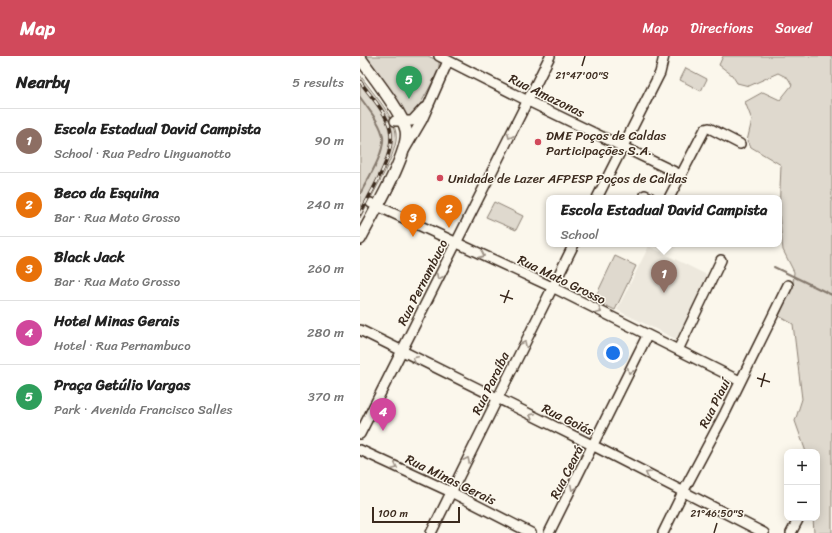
<!DOCTYPE html>
<meta charset="utf-8">
<style>
:root{--surface:#fff;--page:#f6f6f6;--text:#222;--muted:#767676;--line:#e0e0e0;--accent:#d1495b}
body{margin:0;font-family:Sriracha,sans-serif;background:var(--page);color:var(--text)}
.controls{position:absolute;right:12px;bottom:12px;display:grid;overflow:hidden;border-radius:8px;box-shadow:0 2px 10px #0003}
.controls button{width:36px;height:36px;display:grid;place-items:center;padding:0;border:0;border-bottom:1px solid var(--line);background:var(--surface);color:var(--text);font:20px sans-serif}
.scale{position:absolute;left:12px;bottom:10px;width:88px;box-sizing:border-box;padding-left:4px;border:2px solid #3b2a1e;border-top:0;font-size:11px;line-height:14px;white-space:nowrap;color:#3b2a1e;-webkit-text-stroke:3px #fbf7ec;paint-order:stroke}
.you{position:absolute;left:253px;top:297px;width:14px;height:14px;margin:-10px;border:3px solid #fff;border-radius:50%;background:#1a73e8;box-shadow:0 0 0 6px #1a73e833}
.badge{display:grid;place-items:center;width:26px;height:26px;border-radius:50%;background:var(--accent);color:#fff;font-size:13px;font-weight:700}
.pin{position:absolute;translate:-50% -33px;filter:drop-shadow(0 1px 2px #0008)}
.pin::after{content:'';position:absolute;top:21px;width:14px;height:12px;background:inherit;clip-path:polygon(0 0,100% 0,50% 100%)}
.popup{position:absolute;left:186px;top:139px;width:236px;height:52px;box-sizing:border-box;display:grid;place-content:center;border-radius:8px;background:var(--surface);filter:drop-shadow(0 1px 3px #0005);font-size:13px;white-space:nowrap;color:var(--muted)}
.popup b{font-size:15px;color:var(--text)}
.popup::after{content:'';position:absolute;left:50%;top:100%;margin-left:-8px;border:8px solid transparent;border-top-color:var(--surface)}
.list{margin:0;padding:0;list-style:none}
h2{display:flex;justify-content:space-between;align-items:center;height:52px;margin:0;padding:0 16px;font-size:17px}
h2 small{font-size:13px;font-weight:400;color:var(--muted)}
.list li{display:grid;grid-template-columns:26px 1fr auto;gap:12px;align-items:center;box-sizing:border-box;height:64px;padding:0 16px;border-top:1px solid var(--line)}
.list b{display:block;font-size:15px;white-space:nowrap}
.list p{margin:0;font-size:13px;white-space:nowrap;color:var(--muted)}
.list em{font-size:13px;font-style:normal;color:var(--muted)}
.map{position:relative;flex:none;width:472px;height:477px;overflow:hidden}
header{display:flex;align-items:center;gap:24px;box-sizing:border-box;height:56px;padding:0 20px;background:var(--accent);color:#fff}
header strong{font-size:19px}
nav{display:flex;gap:22px;margin-inline-start:auto;font-size:14px}
main{display:flex}
aside{flex:1;background:var(--surface)}
.map>svg:first-child{display:block}
.built{fill:#ede8dd}
.green{fill:#dfd9ce;stroke:#8d8276}
.lines{fill:none;stroke-linecap:round;stroke-linejoin:round}
.stream{stroke:#85796d;stroke-width:2}
.minor-casing{stroke:#3b2a1e;stroke-width:12}
.major-casing{stroke:#3b2a1e;stroke-width:14}
.minor{stroke:#fbf7ec;stroke-width:9}
.major{stroke:#fbf7ec;stroke-width:11}
.rail-casing{stroke:#3b2a1e;stroke-width:3.5}
.rail{stroke:#fbf7ec;stroke-width:2;stroke-dasharray:6;stroke-linecap:butt}
.oneway{stroke:#9b9085}
.ticks{fill:none;stroke:#3b2a1e;stroke-width:1.5}
.poi-dot{fill:#d1495b;stroke:#fbf7ec;stroke-width:1.5}
.labels{text-anchor:middle;stroke-width:3;stroke-linejoin:round;paint-order:stroke}
.street-label{font-size:13px;fill:#3b2a1e;stroke:#fbf7ec}
.poi-label{font-size:13px;fill:#3b2a1e;stroke:#fbf7ec;text-anchor:start}
.ticks-label{font-size:10px;text-anchor:middle;fill:#3b2a1e;stroke:#fbf7ec;stroke-width:3;stroke-linejoin:round;paint-order:stroke}
</style>
<header>
<strong>Map</strong>
<nav><a>Map</a><a>Directions</a><a>Saved</a></nav>
</header>
<main>
<aside>
<h2>Nearby<small>5 results</small></h2>
<ul class="list">
<li><span class="badge" style="background:#8d6e63">1</span><div><b>Escola Estadual David Campista</b><p>School · Rua Pedro Linguanotto</p></div><em>90 m</em></li>
<li><span class="badge" style="background:#e8710a">2</span><div><b>Beco da Esquina</b><p>Bar · Rua Mato Grosso</p></div><em>240 m</em></li>
<li><span class="badge" style="background:#e8710a">3</span><div><b>Black Jack</b><p>Bar · Rua Mato Grosso</p></div><em>260 m</em></li>
<li><span class="badge" style="background:#d1479c">4</span><div><b>Hotel Minas Gerais</b><p>Hotel · Rua Pernambuco</p></div><em>280 m</em></li>
<li><span class="badge" style="background:#2e9e5b">5</span><div><b>Praça Getúlio Vargas</b><p>Park · Avenida Francisco Salles</p></div><em>370 m</em></li>
</ul>
</aside>
<div class="map">
<svg width="472" height="477" viewBox="0 0 472 477">
<rect width="100%" height="100%" fill="#fbf7ec"/>
<filter id="ink" filterUnits="userSpaceOnUse"><feTurbulence type="fractalNoise" baseFrequency=".025" numOctaves="2"/><feDisplacementMap in="SourceGraphic" scale="8" xChannelSelector="R" yChannelSelector="G"/><feConvolveMatrix kernelMatrix="1 2 1 2 8 2 1 2 1" color-interpolation-filters="sRGB"/></filter>
<g filter="url(#ink)">
<path class="built" d="M289 190 351 221 320 285 257 254Z"/>
<path class="green" d="M4 0H68L79 5V15L54 59 51 62 46 60Z
M363 0H472V477H454L453 462H457V396H446L435 365 442 343 433 268 419 260 433 227 434 216 423 194 419 158 421 109 391 91 387 85 392 64 385 46 403 36 420 44 432 29 428 22 418 17 389 30 377 27 372 19 359 9Z
M326 12 347 23 341 35 320 24Z
M0 19C11 35 33 58 36 77 40 95 9 144 0 162Z
M134 146 163 160 156 174 126 161Z
M255 200 276 210 255 254 234 244Z"/>
<g class="lines">
<path class="stream" d="M0 41C8 53 21 67 23 81 25 97 7 124 0 138
M414 211 472 239"/>
<defs>
<path id="minor" d="M79 0 168 45 321 119
M35 65H52L64 52
M45 93 62 64 88 5
M285 139 291 142
M237 142 300 17 304 0
M309 142 345 73 349 72 380 88
M11 147 192 231 380 325
M0 274 234 390 404 477
M318 294 361 204
M0 378 190 0
M0 394 91 436 171 477
M71 477 214 188
M189 477 287 280
M303 477 323 436 365 357 428 229
M431 477 439 462"/>
<path id="major" d="M0 2C12 19 42 56 46 74 51 95 11 161 0 183"/>
</defs>
<use href="#minor" class="minor-casing"/>
<use href="#major" class="major-casing"/>
<use href="#minor" class="minor"/>
<use href="#major" class="major"/>
<defs>
<path id="rail" d="M0 25C10 40 25 54 30 72 37 97 11 135 0 158"/>
</defs>
<use href="#rail" class="rail-casing"/>
<use href="#rail" class="rail"/>
</g>
<defs><path id="oneway-chevron" d="M-2-3.5L2.5 0L-2 3.5" fill="none" stroke-width="1.6" stroke-linecap="round" stroke-linejoin="round"/></defs>
<g class="oneway">
<use href="#oneway-chevron" transform="translate(150 80) rotate(117)"/>
<use href="#oneway-chevron" transform="translate(122 199) rotate(24)"/>
<use href="#oneway-chevron" transform="translate(79 221) rotate(117)"/>
<use href="#oneway-chevron" transform="translate(239 255) rotate(27)"/>
<use href="#oneway-chevron" transform="translate(164 288) rotate(-64)"/>
<use href="#oneway-chevron" transform="translate(55 303) rotate(-154)"/>
<use href="#oneway-chevron" transform="translate(270 315) rotate(116)"/>
<use href="#oneway-chevron" transform="translate(172 360) rotate(-154)"/>
<use href="#oneway-chevron" transform="translate(107 404) rotate(-64)"/>
<use href="#oneway-chevron" transform="translate(35 411) rotate(25)"/>
<use href="#oneway-chevron" transform="translate(288 418) rotate(-152)"/>
<use href="#oneway-chevron" transform="translate(213 432) rotate(117)"/>
</g>
</g>
<path class="ticks" d="M222 10 225 0M140 239 153 243M144 247 149 234M397 322 410 326M401 331 405 317M354 477 357 467"/>
<g class="poi-dot">
<circle cx="178" cy="86" r="4"/>
<circle cx="80" cy="122" r="4"/>
</g>
<g class="labels">
<g class="street-label">
<text transform="translate(187 39) rotate(26)" y="5">Rua Amazonas</text>
<text transform="translate(202 223) rotate(26)" y="5">Rua Mato Grosso</text>
<text transform="translate(62 226) rotate(-63)" y="5">Rua Pernambuco</text>
<text transform="translate(130 327) rotate(-64)" y="5">Rua Paraíba</text>
<text transform="translate(354 347) rotate(-63)" y="5">Rua Piauí</text>
<text transform="translate(208 363) rotate(26)" y="5">Rua Goiás</text>
<text transform="translate(206 416) rotate(-63)" y="5">Rua Ceará</text>
<text transform="translate(91 423) rotate(26)" y="5">Rua Minas Gerais</text>
</g>
<g class="poi-label">
<text x="186" y="84">DME Poços de Caldas<tspan x="186" dy="15">Participações S.A.</tspan></text>
<text x="88" y="127">Unidade de Lazer AFPESP Poços de Caldas</text>
</g>
</g>
<g class="ticks-label">
<text x="222" y="23">21°47'00"S</text>
<text x="357" y="461">21°46'50"S</text>
</g>
</svg>
<div class="controls">
<button>+</button>
<button>−</button>
</div>
<div class="scale">100 m</div>
<div class="you"></div>
<div class="pin badge" style="left:304px;top:237px;background:#8d6e63">1</div>
<div class="popup"><b>Escola Estadual David Campista</b>School</div>
<div class="pin badge" style="left:89px;top:172px;background:#e8710a">2</div>
<div class="pin badge" style="left:53px;top:181px;background:#e8710a">3</div>
<div class="pin badge" style="left:23px;top:375px;background:#d1479c">4</div>
<div class="pin badge" style="left:49px;top:43px;background:#2e9e5b">5</div>
</div>
</main>
